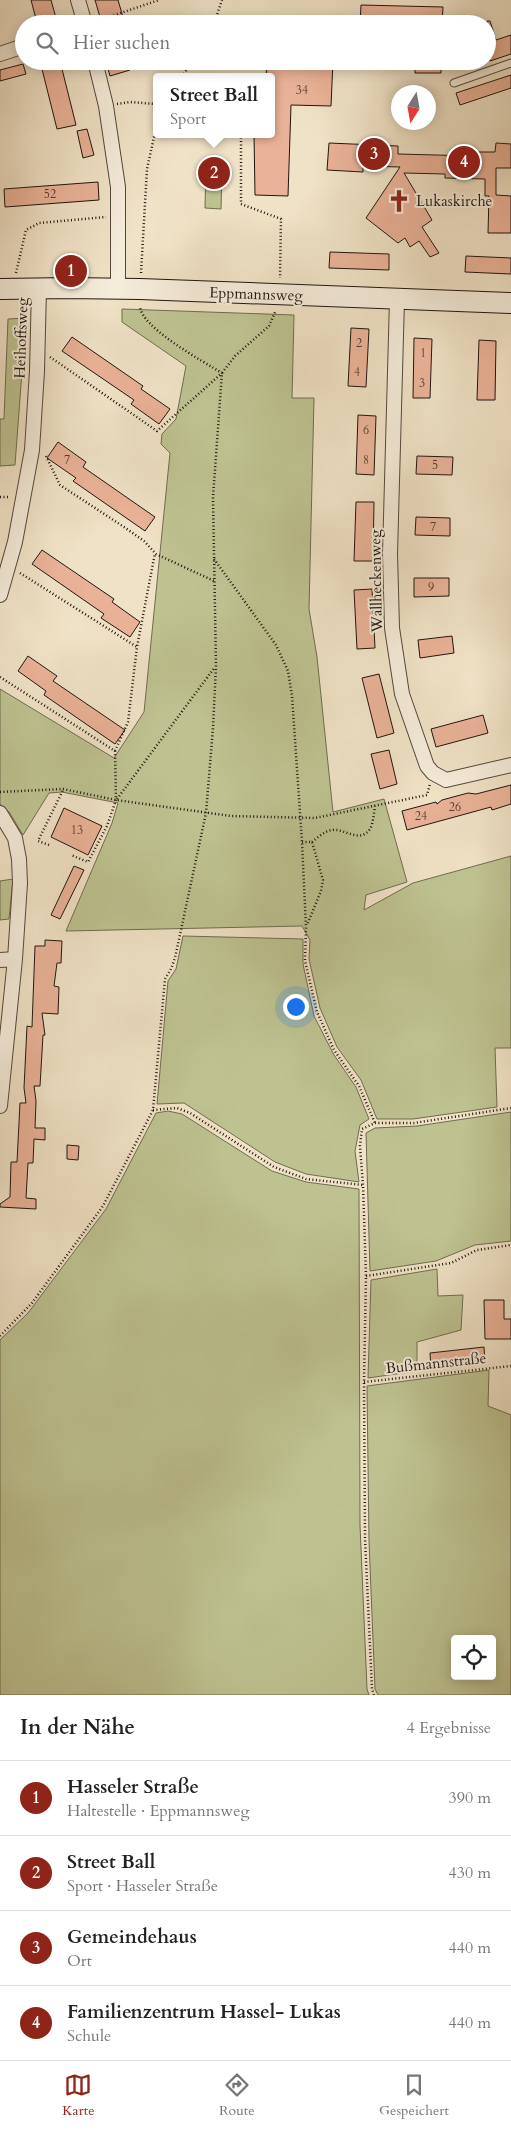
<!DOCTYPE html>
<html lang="de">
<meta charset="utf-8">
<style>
:root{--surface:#fff;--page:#f6f6f6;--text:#222;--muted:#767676;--line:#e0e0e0;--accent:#8f2418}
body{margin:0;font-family:Cardo,serif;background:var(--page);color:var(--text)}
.controls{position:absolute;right:15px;bottom:15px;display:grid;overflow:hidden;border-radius:5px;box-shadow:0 2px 12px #0003}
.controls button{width:45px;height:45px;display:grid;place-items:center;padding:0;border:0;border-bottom:1px solid var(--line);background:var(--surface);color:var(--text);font:25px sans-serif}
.compass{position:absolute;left:391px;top:85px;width:45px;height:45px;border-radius:50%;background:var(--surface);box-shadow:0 2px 12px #0003;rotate:191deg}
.you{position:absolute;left:295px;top:1006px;width:18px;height:18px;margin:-12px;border:4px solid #fff;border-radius:50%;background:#1a73e8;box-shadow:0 0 0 8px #1a73e833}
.badge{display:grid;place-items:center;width:32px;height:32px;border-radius:50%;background:var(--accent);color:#fff;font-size:16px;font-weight:700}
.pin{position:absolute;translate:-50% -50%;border:2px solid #fff;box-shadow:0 1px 5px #0006}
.popup{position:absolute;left:153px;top:73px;width:122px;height:65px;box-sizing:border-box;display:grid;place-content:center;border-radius:5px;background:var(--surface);filter:drop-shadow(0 1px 4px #0005);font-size:16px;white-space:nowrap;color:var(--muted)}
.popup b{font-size:19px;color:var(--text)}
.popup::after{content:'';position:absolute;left:50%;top:100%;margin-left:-10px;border:10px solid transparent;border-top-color:var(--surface)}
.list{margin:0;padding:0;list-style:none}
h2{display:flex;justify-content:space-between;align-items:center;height:65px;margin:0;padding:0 20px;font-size:21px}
h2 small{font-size:16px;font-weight:400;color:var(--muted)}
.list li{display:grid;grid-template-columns:32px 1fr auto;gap:15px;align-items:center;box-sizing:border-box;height:75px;padding:0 20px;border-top:1px solid var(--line)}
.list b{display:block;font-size:19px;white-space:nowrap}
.list p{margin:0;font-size:16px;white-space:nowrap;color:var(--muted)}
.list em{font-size:16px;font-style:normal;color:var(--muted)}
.icon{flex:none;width:28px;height:28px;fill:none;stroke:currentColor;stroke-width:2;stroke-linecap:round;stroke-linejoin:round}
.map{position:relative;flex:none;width:511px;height:1695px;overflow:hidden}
.search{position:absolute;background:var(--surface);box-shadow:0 2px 12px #0003;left:15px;right:15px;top:15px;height:55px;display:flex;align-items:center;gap:12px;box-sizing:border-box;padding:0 18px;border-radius:28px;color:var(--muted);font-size:19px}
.sheet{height:365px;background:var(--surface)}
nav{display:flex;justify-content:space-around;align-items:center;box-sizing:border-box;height:70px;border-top:1px solid var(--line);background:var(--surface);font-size:14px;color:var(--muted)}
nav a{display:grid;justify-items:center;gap:2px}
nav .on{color:var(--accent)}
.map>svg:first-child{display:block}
.green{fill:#bec291;stroke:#6e6c50;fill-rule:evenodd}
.building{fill:#eab298;stroke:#1f150f}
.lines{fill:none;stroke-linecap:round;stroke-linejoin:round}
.lane-casing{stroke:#53483d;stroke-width:9}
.street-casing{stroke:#53483d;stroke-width:16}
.secondary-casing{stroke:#1f150f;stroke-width:22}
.path{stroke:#1f150f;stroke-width:2.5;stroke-dasharray:1 2.5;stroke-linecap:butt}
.lane{stroke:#f5ecda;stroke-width:7}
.street{stroke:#f5ecda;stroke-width:14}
.secondary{stroke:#f5ecda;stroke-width:20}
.labels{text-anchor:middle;stroke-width:4;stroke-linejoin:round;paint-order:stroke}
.number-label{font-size:12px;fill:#523c31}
.poi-label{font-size:15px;fill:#1f150f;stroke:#f5ecda;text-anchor:start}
.street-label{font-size:15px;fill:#1f150f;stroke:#f5ecda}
</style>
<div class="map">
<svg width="511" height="1695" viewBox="0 0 511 1695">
<rect width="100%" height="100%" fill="#f0e2c6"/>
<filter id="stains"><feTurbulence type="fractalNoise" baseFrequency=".004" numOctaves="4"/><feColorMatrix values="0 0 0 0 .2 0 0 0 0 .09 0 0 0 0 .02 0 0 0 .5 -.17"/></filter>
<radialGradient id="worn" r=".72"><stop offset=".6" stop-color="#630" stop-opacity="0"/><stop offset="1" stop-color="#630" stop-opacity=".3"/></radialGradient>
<path class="green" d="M206 165 222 168 221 209 205 208Z
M122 309 294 315 292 398H314L309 609 317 657 333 812 384 799 407 882 366 895 364 910 413 883 511 856V1048H495L497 1107 413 1119H377L361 1080 337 1047 320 1008 309 959 310 940 302 926 66 931 112 823 118 803 62 792 49 793 23 835 9 812 0 804V689L114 758 144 712 170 453 161 444 162 434 176 419 186 366 122 322Z
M26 318 15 465 0 466V419H4L8 319Z
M13 879 9 919 0 920V881Z
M183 936 303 939V964L314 1016 334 1055 356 1087 369 1119 360 1125 355 1151 359 1182 306 1174 275 1162 184 1103 157 1104 168 981 176 969Z
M168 1111 182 1114 272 1171 306 1182 359 1189 360 1525 367 1689 369 1695H0V1340L28 1313 106 1209 156 1113Z
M511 1112V1241L475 1245 436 1261 370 1271 366 1133 375 1128 417 1126Z
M437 1269 438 1296 463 1295 461 1330 417 1342V1371L368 1378 371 1280Z
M489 1370 488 1406 511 1415V1695H378L375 1689 369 1541 367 1386ZM455 1639H492V1676H455Z"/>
<path class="building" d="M31 0H51L56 18 37 23Z
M95 0H118L125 24H102Z
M361 5 443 7 442 24H360Z
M487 21H490L496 40 511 35V54L490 61 487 51Z
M40 61H60L76 125 57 129Z
M106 61H128L130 70 110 76Z
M267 61H333L331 106 291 105 288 196 255 195 254 134H272V77H266Z
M415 61H441V73H415Z
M23 64 26 74 0 81V70Z
M511 75V88L460 105 456 93Z
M87 129 94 155 83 158 77 131Z
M329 143 398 146V154L475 156V152H495L496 143 511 144V168H496V195L511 196V233H488L489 196H485V179L445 178V174L404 173 432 220 422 227 439 253 430 257 419 241 410 247 405 238 398 243 366 218 400 167 363 166V172L327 170Z
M98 182 99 200 5 207 4 189Z
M330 252 389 254V270L329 268Z
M466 256 511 258V274L465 272Z
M351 328 369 329 366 387 348 386Z
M72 337 143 386 141 389 170 409 159 424 131 404 134 400 62 351Z
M414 338 432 339 430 398H413Z
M479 340 496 341 495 400H477Z
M358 415 376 416 374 475 356 474Z
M58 442 86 462 83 467 155 517 145 531 73 481 76 478 47 458Z
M417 456 453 457 452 475 416 474Z
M356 502H374L373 561H354Z
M416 517 450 518V536L415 535Z
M42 550 114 599 112 602 140 622 130 637 101 618 104 614 32 564Z
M414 578H449V596L414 597Z
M372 589 375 648 357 649 354 590Z
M452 636 454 653 420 658 418 640Z
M28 656 57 676 53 681 125 730 115 744 44 695 46 691 18 671Z
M379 674 394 733 377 738 362 678Z
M483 715 488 733 436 747 431 729Z
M389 750 397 784 380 789 371 754Z
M511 785V804L492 810 491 807 407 830 402 811 436 802 437 804 442 800 468 793 476 794Z
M64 808 102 826 88 855 51 837Z
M74 866 84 870 60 919 51 915Z
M45 940 62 941 61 963H57L54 986 59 987 58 1014 42 1013 45 1035H43L40 1086H34L36 1101 35 1128H45V1140L34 1139 33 1163H28L26 1198 36 1199V1209L0 1207V1204L10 1197 11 1162H17L20 1103H26L24 1088 27 1026 32 1027 35 946H45Z
M67 1145 79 1146 78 1160 67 1159Z
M484 1300H504V1319H511V1339H485Z
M484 1347 485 1363 454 1364V1367L431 1368 430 1353Z"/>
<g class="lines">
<defs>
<path id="lane" d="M454 83 511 63"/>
<path id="street" d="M78 0 85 24
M0 54 24 46
M95 61 106 106 118 187V289
M397 299 390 554 392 628 402 694 427 766 433 773 446 780 511 765
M0 595 15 542 32 450 37 371 39 288
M0 813 15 838 19 859 20 883 15 959 0 1106
M0 960 15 959"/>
<path id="secondary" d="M0 289 69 288 140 289 511 303"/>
</defs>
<use href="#lane" class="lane-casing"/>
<use href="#street" class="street-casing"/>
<use href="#secondary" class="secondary-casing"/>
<path class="path" d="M97 21 159 0
M214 24 222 0
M182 77 192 61
M117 104 130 102 156 104
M241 134V204L281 219 280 278
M16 273 26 230 39 223 106 217
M141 273 147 169 156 128
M50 357 157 431 222 373C204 362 140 327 140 306
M46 456 60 485 124 527 144 541 156 554 214 581
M0 497H10
M214 559 276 645 288 671 292 696 302 842 306 927 305 961 317 1012 334 1050 359 1086 375 1123
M20 573 137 647
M0 677 115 751 116 800 107 826 88 862 71 855
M115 751 128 722 137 647 155 553
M0 792 63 789 116 800 231 816 315 818 427 795 430 784
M117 799 215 667
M302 842H312L323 880 321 891 307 925
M312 842C318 837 325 831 332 830 344 828 360 844 370 829 373 824 374 813 375 806
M49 845 38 841 63 790
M153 1110 177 1108 190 1113 274 1167 306 1179 363 1185
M366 1276 451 1263 477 1250 511 1245
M0 1336 32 1303 103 1206 153 1110 165 979 171 969 175 958 206 813 213 728 216 666 213 497 222 373 235 356 269 326 276 310
M364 1382 511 1366
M374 1695 372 1689 365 1539 364 1382 366 1276 363 1185 360 1146 362 1129 375 1123H414L511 1108"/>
<use href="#lane" class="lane"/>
<use href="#street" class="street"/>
<use href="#secondary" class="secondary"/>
</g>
<defs>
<symbol id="church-bare" viewBox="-9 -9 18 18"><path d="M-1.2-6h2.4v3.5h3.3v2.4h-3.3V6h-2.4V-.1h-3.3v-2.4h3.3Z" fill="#8f2418" stroke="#f5ecda" stroke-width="2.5" paint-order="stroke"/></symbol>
</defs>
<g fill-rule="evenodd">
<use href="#church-bare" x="383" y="185" width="32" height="32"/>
</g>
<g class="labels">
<g class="number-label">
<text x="302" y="94">34</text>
<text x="50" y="198">52</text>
<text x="359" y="347">2</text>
<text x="423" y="357">1</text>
<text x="357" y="376">4</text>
<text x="422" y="387">3</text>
<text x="366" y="434">6</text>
<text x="67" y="464">7</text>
<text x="366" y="464">8</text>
<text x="435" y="469">5</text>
<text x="433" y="531">7</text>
<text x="431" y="591">9</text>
<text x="455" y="811">26</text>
<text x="421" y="820">24</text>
<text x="77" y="834">13</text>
</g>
<g class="poi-label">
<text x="416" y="206">Lukaskirche</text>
</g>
<g class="street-label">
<text transform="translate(256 294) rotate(2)" y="5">Eppmannsweg</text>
<text transform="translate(21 338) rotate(-88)" y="5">Heihoffsweg</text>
<text transform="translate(376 581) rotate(-91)" y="5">Wallheckenweg</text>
<text transform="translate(436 1363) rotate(-6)" y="5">Bußmannstraße</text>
</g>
</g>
<rect width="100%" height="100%" filter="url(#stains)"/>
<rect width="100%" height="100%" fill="url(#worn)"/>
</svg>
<div class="controls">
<button><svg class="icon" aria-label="locate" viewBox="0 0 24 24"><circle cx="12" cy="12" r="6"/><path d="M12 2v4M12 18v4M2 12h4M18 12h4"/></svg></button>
</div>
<svg class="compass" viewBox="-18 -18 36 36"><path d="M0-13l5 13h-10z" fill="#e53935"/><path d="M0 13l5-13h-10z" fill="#767676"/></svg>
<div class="you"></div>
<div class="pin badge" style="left:71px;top:271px">1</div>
<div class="pin badge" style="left:214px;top:173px">2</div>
<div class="popup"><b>Street Ball</b>Sport</div>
<div class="pin badge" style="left:374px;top:154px">3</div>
<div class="pin badge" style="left:464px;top:162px">4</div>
<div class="search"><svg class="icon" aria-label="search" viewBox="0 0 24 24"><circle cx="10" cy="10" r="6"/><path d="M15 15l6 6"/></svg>Hier suchen</div>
</div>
<section class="sheet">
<h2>In der Nähe<small>4 Ergebnisse</small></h2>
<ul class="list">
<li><span class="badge">1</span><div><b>Hasseler Straße</b><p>Haltestelle · Eppmannsweg</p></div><em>390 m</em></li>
<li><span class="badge">2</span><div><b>Street Ball</b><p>Sport · Hasseler Straße</p></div><em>430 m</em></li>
<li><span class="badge">3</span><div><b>Gemeindehaus</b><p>Ort</p></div><em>440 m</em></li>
<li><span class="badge">4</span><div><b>Familienzentrum Hassel- Lukas</b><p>Schule</p></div><em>440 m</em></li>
</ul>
</section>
<nav>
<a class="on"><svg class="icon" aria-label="map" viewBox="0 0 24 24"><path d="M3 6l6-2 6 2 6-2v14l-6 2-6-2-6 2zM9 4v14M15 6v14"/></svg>Karte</a>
<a><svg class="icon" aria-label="directions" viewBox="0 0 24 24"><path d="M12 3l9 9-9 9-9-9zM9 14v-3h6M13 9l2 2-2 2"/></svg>Route</a>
<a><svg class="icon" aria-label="saved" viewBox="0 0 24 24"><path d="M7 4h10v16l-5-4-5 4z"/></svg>Gespeichert</a>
</nav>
